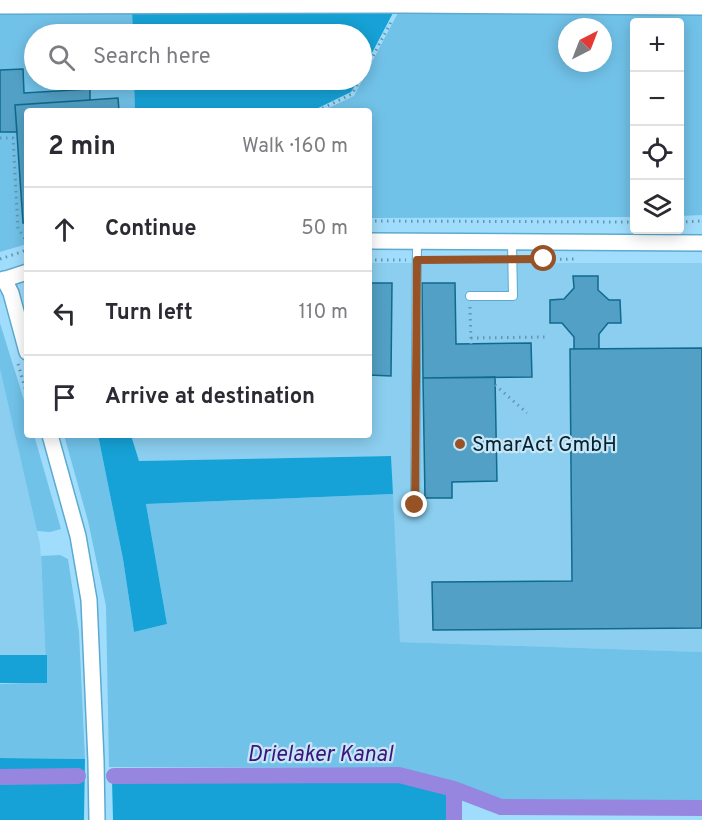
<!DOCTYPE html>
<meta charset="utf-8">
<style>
:root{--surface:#fff;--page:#f2f2f3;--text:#2b2b33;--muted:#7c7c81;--line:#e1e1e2}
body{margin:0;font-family:Overpass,sans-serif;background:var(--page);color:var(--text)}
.controls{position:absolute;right:18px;top:18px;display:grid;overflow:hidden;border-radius:6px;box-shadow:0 3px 15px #0003}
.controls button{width:54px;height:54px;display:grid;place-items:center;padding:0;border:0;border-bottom:2px solid var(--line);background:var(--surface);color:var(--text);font:30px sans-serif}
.compass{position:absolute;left:558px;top:18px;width:54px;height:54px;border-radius:50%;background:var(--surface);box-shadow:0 3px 15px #0003;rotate:42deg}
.stop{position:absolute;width:18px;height:18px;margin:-14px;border:4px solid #975326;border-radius:50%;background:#fff}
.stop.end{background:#975326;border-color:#fff;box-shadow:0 2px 6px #0008}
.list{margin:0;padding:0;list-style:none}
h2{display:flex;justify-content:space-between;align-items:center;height:78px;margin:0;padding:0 24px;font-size:26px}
h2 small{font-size:20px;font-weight:400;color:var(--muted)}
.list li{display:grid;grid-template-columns:39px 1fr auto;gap:18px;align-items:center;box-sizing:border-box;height:84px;padding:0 24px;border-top:2px solid var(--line)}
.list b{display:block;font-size:22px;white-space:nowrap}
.list em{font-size:20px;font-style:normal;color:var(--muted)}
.icon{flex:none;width:33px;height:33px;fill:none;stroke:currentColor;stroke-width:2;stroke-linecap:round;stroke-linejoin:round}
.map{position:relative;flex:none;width:702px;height:820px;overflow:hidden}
.search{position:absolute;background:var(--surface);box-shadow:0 3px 15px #0003;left:24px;top:24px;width:348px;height:66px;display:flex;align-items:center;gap:15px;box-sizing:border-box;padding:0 21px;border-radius:33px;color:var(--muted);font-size:22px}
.panel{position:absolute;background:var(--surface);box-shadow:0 3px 15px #0003;left:24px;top:108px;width:348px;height:330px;border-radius:6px}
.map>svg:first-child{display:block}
.built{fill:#8bceef}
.green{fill:#71c2e9;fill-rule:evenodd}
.forest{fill:#16a2d6}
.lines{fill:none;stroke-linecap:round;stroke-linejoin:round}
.canal{stroke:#9786df;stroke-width:16}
.building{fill:#52a0c5;stroke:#106a8d;stroke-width:1.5}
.service-casing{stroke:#5caad0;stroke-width:10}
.minor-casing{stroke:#5caad0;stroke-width:18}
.path{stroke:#6396af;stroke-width:3;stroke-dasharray:1.5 4.5;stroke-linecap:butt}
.service{stroke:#fff;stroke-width:8}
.minor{stroke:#fff;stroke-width:15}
.route{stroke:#975326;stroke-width:8}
.poi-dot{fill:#975326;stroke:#c8e5f5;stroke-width:2}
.labels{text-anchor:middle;stroke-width:4.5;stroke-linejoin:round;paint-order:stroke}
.poi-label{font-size:21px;fill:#012332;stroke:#c8e5f5;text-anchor:start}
.water-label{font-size:22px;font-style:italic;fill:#3b157f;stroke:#c8e5f5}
</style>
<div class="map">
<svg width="702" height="820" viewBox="0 0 702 820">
<rect width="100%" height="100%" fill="#a0ddfc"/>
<path class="built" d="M369 263H702V652L399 642 391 456 139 461 131 435H369Z
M0 369 40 544 47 655H0Z"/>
<path class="green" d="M400 9 702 11V215L680 216V22H634V217L369 218V111H322L354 96ZM567 27H603V63H567Z
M0 12H132L133 34H34V80H134L135 111H27V244L0 252Z
M0 323 27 410V435H34L61 529 50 532 37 531 0 369Z
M64 435H98L123 559 134 632 167 624 146 504 393 494 400 642 702 652V802L503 801 394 767H109L106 606 88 521Z
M60 555 68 559 79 632 85 759 0 758V684L47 682 41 556Z"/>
<path class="forest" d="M395 9 362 72V34H133L132 12Z
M134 80H358L351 92 312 111H135Z
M98 435H131L139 461 391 456 393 494 146 504 167 624 134 632 123 559Z
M0 655H47V683H0Z
M0 758 85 759 84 820H0Z
M399 779 450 794 451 820H113L112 780Z"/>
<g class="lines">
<path class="canal" d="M114 776 399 775 454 789 501 807 702 808
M0 777 78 776
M454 789V820"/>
</g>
<path class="building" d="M23 69 24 93 90 89V100L15 105 17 132H0V70Z
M118 98 119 111H27V223H23L15 105Z
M573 276H598V290L609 300H620L621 323H608L599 334V349H574V337L562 323H550V300L564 299 574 288Z
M369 283H392L391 376 369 375Z
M422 283H455L456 344 531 343 532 377 423 378Z
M702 348V628L433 630 432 582 572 581 570 349Z
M495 377 497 481 452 482V498H425L423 378Z"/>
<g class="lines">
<defs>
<path id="service" d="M470 296H513L512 243
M415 505 417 242"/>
<path id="minor" d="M0 6 402 5 702 7
M369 241 702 243
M4 279 11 293 27 352
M0 281 27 272
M50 435 78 536 89 600 96 761 97 820"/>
</defs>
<use href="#service" class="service-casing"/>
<use href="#minor" class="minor-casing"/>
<path class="path" d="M362 77 392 20
M317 111 352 94 360 80
M0 138H13L18 228 27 242
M369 221 634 222
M680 222 702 221
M0 259 27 250
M369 260H406
M428 260H502
M524 260 574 259
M470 307 471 344
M471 338 545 337
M18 364 27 395
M495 385 527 413"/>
<use href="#service" class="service"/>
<use href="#minor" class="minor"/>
</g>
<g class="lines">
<path class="route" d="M415 505 417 260 544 259"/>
</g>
<circle class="poi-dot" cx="460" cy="444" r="6"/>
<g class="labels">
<g class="poi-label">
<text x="472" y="451">SmarAct GmbH</text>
</g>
<g class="water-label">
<text x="320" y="761">Drielaker Kanal</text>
</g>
</g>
</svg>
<div class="controls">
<button>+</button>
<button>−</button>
<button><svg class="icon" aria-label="locate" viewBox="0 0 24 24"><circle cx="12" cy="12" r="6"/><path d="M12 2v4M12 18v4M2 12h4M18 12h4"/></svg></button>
<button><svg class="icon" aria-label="layers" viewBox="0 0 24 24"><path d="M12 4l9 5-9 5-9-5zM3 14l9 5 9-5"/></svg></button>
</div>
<svg class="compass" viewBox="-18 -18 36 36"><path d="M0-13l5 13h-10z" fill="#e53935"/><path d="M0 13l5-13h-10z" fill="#7c7c81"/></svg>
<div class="stop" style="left:544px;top:259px"></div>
<div class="stop end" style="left:415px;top:505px"></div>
<div class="search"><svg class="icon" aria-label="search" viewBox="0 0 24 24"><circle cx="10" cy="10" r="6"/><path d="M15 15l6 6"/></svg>Search here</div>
<section class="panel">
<h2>2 min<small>Walk · 160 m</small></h2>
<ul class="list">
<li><svg class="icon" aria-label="ahead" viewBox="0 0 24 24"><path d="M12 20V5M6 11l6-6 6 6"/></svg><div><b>Continue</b></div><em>50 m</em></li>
<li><svg class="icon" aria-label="left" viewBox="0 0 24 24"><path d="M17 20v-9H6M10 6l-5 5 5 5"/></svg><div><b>Turn left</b></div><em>110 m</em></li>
<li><svg class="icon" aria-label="arrive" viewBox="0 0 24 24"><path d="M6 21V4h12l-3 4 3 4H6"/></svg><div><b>Arrive at destination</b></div></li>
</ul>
</section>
</div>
